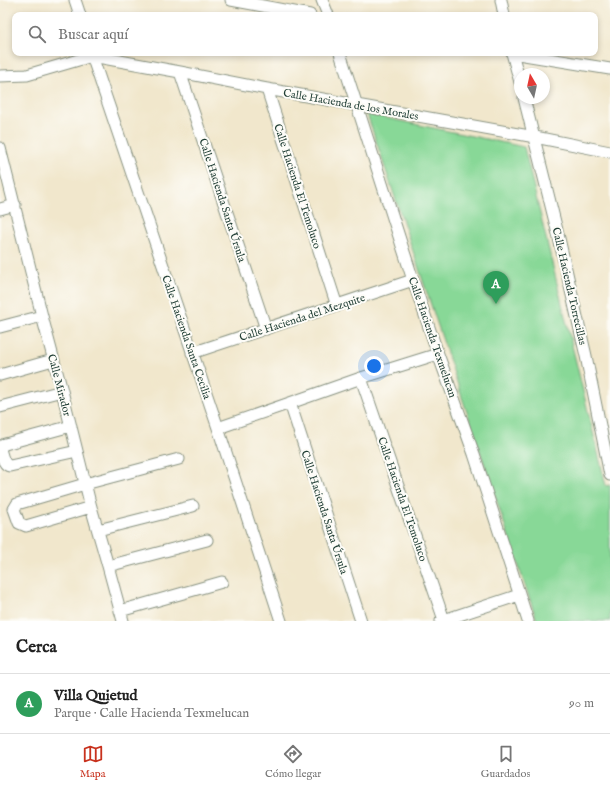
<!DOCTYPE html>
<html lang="es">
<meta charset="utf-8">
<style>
:root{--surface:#fff;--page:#f2f2f2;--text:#222;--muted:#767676;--line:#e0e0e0;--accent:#c8321e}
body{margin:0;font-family:"IM FELL English",serif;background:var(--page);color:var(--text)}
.compass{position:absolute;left:514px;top:68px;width:36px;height:36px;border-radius:50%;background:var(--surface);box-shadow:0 2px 6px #0003;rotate:351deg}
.you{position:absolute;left:374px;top:366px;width:14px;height:14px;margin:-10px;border:3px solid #fff;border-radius:50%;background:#1a73e8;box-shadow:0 0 0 6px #1a73e833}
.badge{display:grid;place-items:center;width:26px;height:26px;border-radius:50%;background:var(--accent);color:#fff;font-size:13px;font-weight:700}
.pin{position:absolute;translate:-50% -33px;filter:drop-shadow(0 1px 2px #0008)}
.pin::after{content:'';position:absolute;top:21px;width:14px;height:12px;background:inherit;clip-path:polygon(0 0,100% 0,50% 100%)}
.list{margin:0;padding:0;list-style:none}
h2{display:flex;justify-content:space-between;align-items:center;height:52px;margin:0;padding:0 16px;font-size:17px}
h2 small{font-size:13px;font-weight:400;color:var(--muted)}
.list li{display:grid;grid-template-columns:26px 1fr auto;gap:12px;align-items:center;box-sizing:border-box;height:60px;padding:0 16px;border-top:1px solid var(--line)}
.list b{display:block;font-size:15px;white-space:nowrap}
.list p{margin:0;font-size:13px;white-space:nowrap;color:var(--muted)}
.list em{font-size:13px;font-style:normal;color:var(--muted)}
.icon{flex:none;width:22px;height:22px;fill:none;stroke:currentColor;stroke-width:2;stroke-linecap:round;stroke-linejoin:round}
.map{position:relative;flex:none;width:610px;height:621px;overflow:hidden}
.search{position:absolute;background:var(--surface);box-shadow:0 2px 6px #0003;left:12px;right:12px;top:12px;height:44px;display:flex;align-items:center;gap:10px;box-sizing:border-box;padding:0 14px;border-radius:8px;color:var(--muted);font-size:15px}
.sheet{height:112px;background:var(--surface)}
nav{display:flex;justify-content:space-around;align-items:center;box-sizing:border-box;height:56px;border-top:1px solid var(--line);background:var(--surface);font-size:11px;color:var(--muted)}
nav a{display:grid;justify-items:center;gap:2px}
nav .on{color:var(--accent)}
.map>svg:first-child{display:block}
.green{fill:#88d897;stroke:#548a66}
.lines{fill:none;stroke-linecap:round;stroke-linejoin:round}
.street-casing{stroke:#889280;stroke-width:13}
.street{stroke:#fff;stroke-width:11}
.labels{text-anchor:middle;stroke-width:4;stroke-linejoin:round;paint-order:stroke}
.street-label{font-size:11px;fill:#1f3d34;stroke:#fdfcf7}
</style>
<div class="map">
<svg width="610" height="621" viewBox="0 0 610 621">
<rect width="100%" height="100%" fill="#fdfcf7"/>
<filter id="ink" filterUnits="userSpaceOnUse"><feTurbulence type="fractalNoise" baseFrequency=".025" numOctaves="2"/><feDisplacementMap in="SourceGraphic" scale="8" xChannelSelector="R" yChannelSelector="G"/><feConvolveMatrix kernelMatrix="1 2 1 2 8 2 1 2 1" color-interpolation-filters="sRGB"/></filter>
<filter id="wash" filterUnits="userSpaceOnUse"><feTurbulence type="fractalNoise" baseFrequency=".012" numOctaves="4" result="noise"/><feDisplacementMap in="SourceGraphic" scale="16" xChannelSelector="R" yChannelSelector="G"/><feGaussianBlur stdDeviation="0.9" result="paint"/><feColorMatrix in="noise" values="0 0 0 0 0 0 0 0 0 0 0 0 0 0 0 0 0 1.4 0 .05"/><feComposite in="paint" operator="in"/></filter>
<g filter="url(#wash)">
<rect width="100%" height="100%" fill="#f1e7cc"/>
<path class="green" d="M367 114 524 147 600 461 606 486 610 485V621H537Z"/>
</g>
<g filter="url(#ink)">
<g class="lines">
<defs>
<path id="street" d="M75 0 80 15
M231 0 310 15
M322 0 328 15
M501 0 504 15
M91 53 218 428 281 621
M340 53 413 280 438 354 474 454 528 621
M512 53 610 69
M512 53 520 82
M180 72 266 329
M0 76 27 75 92 56 180 72 267 89 535 137 610 152
M267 89 337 306
M524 98 558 234 586 356 610 475
M0 148 42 316 62 391 91 507 108 566 123 621
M0 209 15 205
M0 327 42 316
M192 353 413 280
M0 375 53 360
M361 378 444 620
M290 403 361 621
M0 407 62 391
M71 426 5 444 2 446 0 449C2 455 3 465 10 466L77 451
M218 428 290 403 361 378 438 354
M91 507 26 526 19 523 14 509 17 504 85 484 179 459
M98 530 193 506
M108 566 207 540
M120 611 222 582
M441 621 519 595"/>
</defs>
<use href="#street" class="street-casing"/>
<use href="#street" class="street"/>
</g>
</g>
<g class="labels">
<g class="street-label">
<text transform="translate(351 104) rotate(10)" y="4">Calle Hacienda de los Morales</text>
<text transform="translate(298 186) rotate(72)" y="4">Calle Hacienda El Temoluco</text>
<text transform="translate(223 200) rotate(72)" y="4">Calle Hacienda Santa Úrsula</text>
<text transform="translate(570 286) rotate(77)" y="4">Calle Hacienda Torrecillas</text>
<text transform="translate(302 317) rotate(-18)" y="4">Calle Hacienda del Mezquite</text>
<text transform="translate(187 337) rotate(71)" y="4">Calle Hacienda Santa Cecilia</text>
<text transform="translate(433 337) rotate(71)" y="4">Calle Hacienda Texmelucan</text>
<text transform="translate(60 385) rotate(75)" y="4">Calle Mirador</text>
<text transform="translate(403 499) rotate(71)" y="4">Calle Hacienda El Temoluco</text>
<text transform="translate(325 512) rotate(72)" y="4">Calle Hacienda Santa Úrsula</text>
</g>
</g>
</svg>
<svg class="compass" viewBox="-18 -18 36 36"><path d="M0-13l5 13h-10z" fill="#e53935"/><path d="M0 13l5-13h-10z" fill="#767676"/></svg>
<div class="you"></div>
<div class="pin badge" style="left:496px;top:304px;background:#2e9e5b">A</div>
<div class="search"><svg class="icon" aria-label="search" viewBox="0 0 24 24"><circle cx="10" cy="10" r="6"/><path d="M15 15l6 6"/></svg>Buscar aquí</div>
</div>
<section class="sheet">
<h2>Cerca<small></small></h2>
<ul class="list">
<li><span class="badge" style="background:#2e9e5b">A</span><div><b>Villa Quietud</b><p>Parque · Calle Hacienda Texmelucan</p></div><em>90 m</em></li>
</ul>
</section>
<nav>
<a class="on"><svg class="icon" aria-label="map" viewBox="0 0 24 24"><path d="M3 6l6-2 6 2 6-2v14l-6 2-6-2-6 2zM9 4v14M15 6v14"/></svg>Mapa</a>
<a><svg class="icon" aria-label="directions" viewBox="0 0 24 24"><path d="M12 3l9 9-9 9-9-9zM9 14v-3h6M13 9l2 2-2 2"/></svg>Cómo llegar</a>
<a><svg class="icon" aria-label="saved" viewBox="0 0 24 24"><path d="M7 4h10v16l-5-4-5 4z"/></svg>Guardados</a>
</nav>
